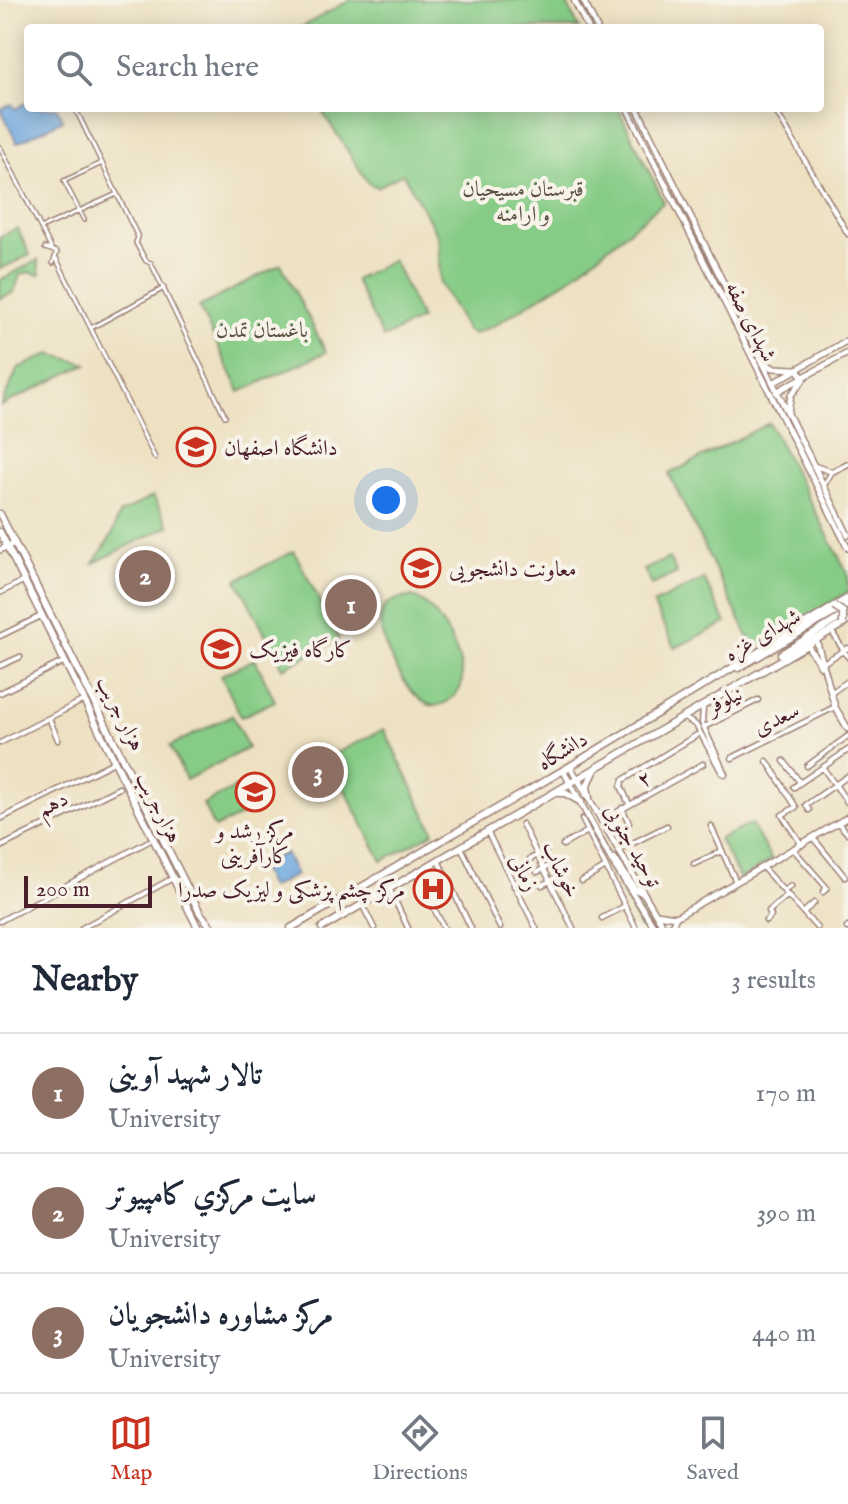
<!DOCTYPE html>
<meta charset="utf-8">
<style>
:root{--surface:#fff;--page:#f6f6f7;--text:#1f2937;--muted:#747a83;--line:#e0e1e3;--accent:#c8321e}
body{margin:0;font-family:"IM FELL English",Amiri,serif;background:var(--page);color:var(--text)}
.scale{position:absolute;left:24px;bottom:20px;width:128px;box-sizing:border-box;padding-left:8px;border:4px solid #4a1f2b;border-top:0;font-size:22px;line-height:28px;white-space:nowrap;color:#4a1f2b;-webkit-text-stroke:6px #f7f3e8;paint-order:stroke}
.you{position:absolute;left:386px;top:500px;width:28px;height:28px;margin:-20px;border:6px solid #fff;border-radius:50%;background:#1a73e8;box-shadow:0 0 0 12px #1a73e833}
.badge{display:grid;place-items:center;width:52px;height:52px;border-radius:50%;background:var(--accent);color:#fff;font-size:26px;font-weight:700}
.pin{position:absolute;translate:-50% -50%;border:4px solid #fff;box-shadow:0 2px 8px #0006}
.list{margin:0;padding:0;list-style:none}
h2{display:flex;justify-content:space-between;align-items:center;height:104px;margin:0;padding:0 32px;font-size:34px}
h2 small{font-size:26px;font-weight:400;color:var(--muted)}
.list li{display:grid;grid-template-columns:52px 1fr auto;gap:24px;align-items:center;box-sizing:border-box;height:120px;padding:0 32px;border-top:2px solid var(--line)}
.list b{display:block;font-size:30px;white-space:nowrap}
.list p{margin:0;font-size:26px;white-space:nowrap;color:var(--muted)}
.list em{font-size:26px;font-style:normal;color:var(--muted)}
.icon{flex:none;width:44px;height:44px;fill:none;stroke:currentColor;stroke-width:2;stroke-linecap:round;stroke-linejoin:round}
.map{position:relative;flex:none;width:848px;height:928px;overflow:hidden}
.search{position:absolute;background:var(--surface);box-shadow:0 4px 20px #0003;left:24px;right:24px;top:24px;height:88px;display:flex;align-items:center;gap:20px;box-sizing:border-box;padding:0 28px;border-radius:8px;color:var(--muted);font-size:30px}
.sheet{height:464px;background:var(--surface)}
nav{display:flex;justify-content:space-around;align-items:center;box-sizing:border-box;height:112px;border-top:2px solid var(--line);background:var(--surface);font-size:22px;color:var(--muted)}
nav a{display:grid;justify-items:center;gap:4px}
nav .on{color:var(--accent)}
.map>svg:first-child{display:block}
.green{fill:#86cc86;stroke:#687658;stroke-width:2}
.water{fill:#6ea8de;stroke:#5c6484;stroke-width:2}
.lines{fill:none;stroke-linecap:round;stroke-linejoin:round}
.pedestrian-casing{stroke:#9c8076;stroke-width:6}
.minor-casing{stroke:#9c8076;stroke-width:7}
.tertiary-casing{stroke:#9c8076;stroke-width:8}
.secondary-casing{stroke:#9c8076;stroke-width:8}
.primary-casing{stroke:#9c8076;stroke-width:9}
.pedestrian{stroke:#fff;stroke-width:3}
.minor{stroke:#fff;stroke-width:4}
.tertiary{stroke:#fff;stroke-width:5}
.secondary{stroke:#fff;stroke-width:5}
.primary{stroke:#fff;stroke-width:6}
.primary-bridge-casing{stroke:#9c8076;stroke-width:9;stroke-linecap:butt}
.primary-bridge{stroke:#fff;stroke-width:6}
.labels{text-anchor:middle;stroke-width:8;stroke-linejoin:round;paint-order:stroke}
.park-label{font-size:22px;fill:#5c5346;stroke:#f7f3e8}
.street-label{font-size:22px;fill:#4a1f2b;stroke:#f7f3e8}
.poi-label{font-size:22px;fill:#4a1f2b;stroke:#f7f3e8;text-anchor:start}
</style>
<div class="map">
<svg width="848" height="928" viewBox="0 0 848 928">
<rect width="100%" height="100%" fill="#f7f3e8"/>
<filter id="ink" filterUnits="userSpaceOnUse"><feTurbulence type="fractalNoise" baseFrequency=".0125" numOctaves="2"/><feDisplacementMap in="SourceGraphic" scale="16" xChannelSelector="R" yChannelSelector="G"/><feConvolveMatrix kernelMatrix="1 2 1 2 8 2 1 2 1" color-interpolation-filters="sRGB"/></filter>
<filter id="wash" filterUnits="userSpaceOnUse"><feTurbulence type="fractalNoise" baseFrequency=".006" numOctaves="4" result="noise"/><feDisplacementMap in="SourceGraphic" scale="32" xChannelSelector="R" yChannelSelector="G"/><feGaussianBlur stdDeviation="1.8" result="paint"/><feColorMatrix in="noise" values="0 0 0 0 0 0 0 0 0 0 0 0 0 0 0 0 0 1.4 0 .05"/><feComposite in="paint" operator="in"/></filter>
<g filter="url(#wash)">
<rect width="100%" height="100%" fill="#ede1c2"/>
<path class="green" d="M350 0H565L579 28H300Z
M320 108H618L664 202 569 279 493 326 473 334 467 331 440 283 438 236 403 173 378 187 369 184Z
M17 228 30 255 0 269V237Z
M38 260 40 275 29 272 20 275 14 292 0 299V280Z
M393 260 421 319 383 338 355 280Z
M281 264 326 352 240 392 199 307Z
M50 354 87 364 1 406 18 368Z
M769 423 848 574V592L754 649 669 474Z
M153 496 169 526 94 563 112 535 119 514Z
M294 551 339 639 283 668 237 580Z
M669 558 677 573 652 585 644 570Z
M704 579 726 623 675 648 653 604Z
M412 597C438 603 470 664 460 689 430 729 407 687 393 662 380 636 366 598 412 597Z
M255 659 275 701 241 717 221 675Z
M232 715 248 748 186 780 170 746Z
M384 729 434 832 382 861 328 757Z
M237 787 250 812 214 828 203 804Z
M751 824 772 860 740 879 719 839Z
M591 829 651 928H640Z"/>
<path class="water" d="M28 102V108H57L63 120 17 143 1 109 12 104 15 109Z
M285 853 296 875 270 888 259 865Z"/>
</g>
<g filter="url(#ink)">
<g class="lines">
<defs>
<path id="pedestrian" d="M75 108 138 237 136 243 146 261 151 263 225 416
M0 147 51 248
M84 220 64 181 102 163
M41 228 117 194
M45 248 57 252 53 263
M56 258 155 458
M91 328 164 288"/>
<path id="minor" d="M774 108 848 234
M815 466 832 472
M824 485 832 472 848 464
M0 593 25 580
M832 632 848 657
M0 636 41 616
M823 663 848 648
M0 666 20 657
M0 693 65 661
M831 693 848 681
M703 707 702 723 725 774
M49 718 58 740
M684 718 696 725 722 773 725 774
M704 727 758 700
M0 743 84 700
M732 758 835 707
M767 761 796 807 782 815 802 845
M784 761 799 781
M807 766 848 736
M823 768 848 803
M794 787 848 750
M629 804 621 786 623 780 697 735
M622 808 629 823
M809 810 806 805 848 776
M0 819 114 762
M582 819 636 928
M601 821 703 764
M522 824 573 928
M839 824 847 833
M711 826 736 882
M487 831 536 928
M814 839 845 877
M563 845 588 831
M0 847 119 788
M461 847 500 928
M619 850 667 826
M794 850 827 888 823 892
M530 859 546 851
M438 860 471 928
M694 864 722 851
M763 868 817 928
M537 872 553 864
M416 873 444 928
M582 881 606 867
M542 885 560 876
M514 886 529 878
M389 888 408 928
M784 891 791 886
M362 904 374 928
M804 912 814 903
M602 918 625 906
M0 921 149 841
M766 921 771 916 769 911 788 895
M82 928 173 878
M847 928 848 927"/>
<path id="tertiary" d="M816 639 835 707 848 729
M807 645 821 666
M656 914 676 917
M676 917 848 817
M671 928 676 917"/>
<path id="secondary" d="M574 0 588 28
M583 0 597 28
M627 108 848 548
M637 108 848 535
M763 361 773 368 797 369 804 379 791 395 788 411
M773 383 848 340
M776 392 848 353
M0 550 14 543
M570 766 664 928
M563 770 613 863 655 928
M612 860 614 858 635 889 642 893"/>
<path id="primary" d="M0 514 200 913 212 928
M0 532 198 928
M781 654 848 613
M738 668 848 605
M555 793H565L581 802
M589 798 587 786 596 768
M291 928 567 768 848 598
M322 928 848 621"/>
</defs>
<use href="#pedestrian" class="pedestrian-casing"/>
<use href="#minor" class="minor-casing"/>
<use href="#tertiary" class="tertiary-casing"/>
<use href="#secondary" class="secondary-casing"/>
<use href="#primary" class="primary-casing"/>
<use href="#pedestrian" class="pedestrian"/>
<use href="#minor" class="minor"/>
<use href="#tertiary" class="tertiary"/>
<use href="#secondary" class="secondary"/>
<use href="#primary" class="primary"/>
<defs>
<path id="primary-bridge" d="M834 606 843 612V624"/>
</defs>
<use href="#primary-bridge" class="primary-bridge-casing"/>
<use href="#primary-bridge" class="primary-bridge"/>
</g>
</g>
<defs>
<symbol id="university-ring" viewBox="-11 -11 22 22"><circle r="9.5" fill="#f7f3e8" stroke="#c8321e" stroke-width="1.5"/><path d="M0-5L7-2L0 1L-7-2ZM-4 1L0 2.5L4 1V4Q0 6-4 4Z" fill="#c8321e"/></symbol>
<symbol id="hospital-ring" viewBox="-11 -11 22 22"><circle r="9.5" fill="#f7f3e8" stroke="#c8321e" stroke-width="1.5"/><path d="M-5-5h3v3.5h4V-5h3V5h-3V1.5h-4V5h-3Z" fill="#c8321e"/></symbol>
</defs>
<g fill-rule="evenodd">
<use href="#university-ring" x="174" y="425" width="44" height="44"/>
<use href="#university-ring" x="399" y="546" width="44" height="44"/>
<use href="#university-ring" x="199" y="627" width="44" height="44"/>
<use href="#university-ring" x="233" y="770" width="44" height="44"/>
<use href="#hospital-ring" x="411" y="867" width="44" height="44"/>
</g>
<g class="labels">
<g class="park-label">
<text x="523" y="196">قبرستان مسیحیان<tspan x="523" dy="25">و ارامنه</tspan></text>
<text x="262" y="337">باغستان تمدن</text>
</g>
<g class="street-label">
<text transform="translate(752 321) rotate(63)" y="8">شهدای صفه</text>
<text transform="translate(762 634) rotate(-30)" y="8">شهدای غزه</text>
<text transform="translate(724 699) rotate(-26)" y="8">نیلوفر</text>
<text transform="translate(122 713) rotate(63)" y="8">هزار جریب</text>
<text transform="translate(776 718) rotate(-26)" y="8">سعدی</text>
<text transform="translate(562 750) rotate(-31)" y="8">دانشگاه</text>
<text transform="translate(644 778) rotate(-28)" y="8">۲</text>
<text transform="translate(52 803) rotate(-27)" y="8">دهم</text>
<text transform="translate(160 807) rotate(63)" y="8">هزارجریب</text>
<text transform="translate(634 845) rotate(60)" y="8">توحید جنوبی</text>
<text transform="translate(562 869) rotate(64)" y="8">خوشاب</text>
<text transform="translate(525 872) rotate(63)" y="8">زمانی</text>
</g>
<g class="poi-label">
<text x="224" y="455">دانشگاه اصفهان</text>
<text x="449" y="576">معاونت دانشجویی</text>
<text x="249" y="657">کارگاه فیزیک</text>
<text x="255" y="838" text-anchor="middle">مرکز رشد و<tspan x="255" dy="25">کارآفرینی</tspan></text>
<text x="405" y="897" text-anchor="end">مرکز چشم پزشکی و لیزیک صدرا</text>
</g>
</g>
</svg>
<div class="scale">200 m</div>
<div class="you"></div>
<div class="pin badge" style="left:351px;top:605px;background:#8d6e63">1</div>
<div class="pin badge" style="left:145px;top:576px;background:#8d6e63">2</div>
<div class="pin badge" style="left:318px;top:772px;background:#8d6e63">3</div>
<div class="search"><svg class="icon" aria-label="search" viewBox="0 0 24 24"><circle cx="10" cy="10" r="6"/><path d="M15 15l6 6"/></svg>Search here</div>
</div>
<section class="sheet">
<h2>Nearby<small>3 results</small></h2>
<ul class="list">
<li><span class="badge" style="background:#8d6e63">1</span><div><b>تالار شهید آوینی</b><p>University</p></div><em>170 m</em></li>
<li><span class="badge" style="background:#8d6e63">2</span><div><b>سايت مرکزي کامپيوتر</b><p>University</p></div><em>390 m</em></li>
<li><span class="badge" style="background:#8d6e63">3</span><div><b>مرکز مشاوره دانشجویان</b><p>University</p></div><em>440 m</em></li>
</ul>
</section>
<nav>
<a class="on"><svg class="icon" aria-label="map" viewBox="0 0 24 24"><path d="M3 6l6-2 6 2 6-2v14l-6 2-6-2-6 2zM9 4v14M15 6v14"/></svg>Map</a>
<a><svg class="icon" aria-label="directions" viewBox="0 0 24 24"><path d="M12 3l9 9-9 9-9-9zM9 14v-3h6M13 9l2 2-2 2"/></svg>Directions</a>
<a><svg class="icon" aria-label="saved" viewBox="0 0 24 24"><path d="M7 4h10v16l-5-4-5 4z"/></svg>Saved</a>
</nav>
